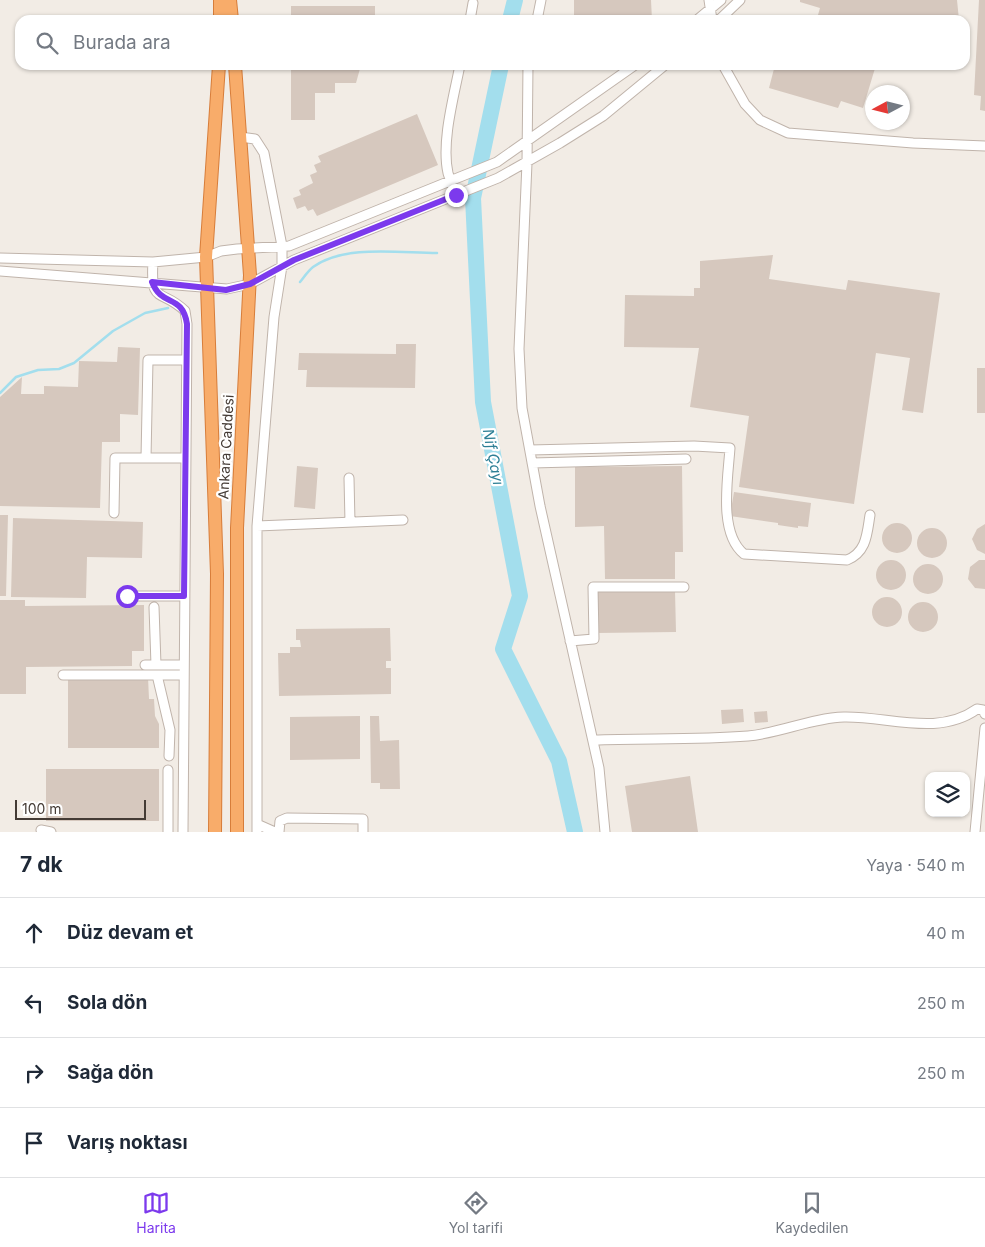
<!DOCTYPE html>
<html lang="tr">
<meta charset="utf-8">
<style>
:root{--surface:#fff;--page:#f6f6f7;--text:#1f2937;--muted:#747a83;--line:#e0e1e3;--accent:#7c3aed}
body{margin:0;font-family:Inter,sans-serif;background:var(--page);color:var(--text)}
.controls{position:absolute;right:15px;bottom:15px;display:grid;overflow:hidden;border-radius:10px;box-shadow:0 1px 4px #0004}
.controls button{width:45px;height:45px;display:grid;place-items:center;padding:0;border:0;border-bottom:1px solid var(--line);background:var(--surface);color:var(--text);font:25px sans-serif}
.compass{position:absolute;left:865px;top:85px;width:45px;height:45px;border-radius:50%;background:var(--surface);box-shadow:0 1px 4px #0004;rotate:263deg}
.scale{position:absolute;left:15px;bottom:12px;width:131px;box-sizing:border-box;padding-left:5px;border:2px solid #443b35;border-top:0;font-size:14px;line-height:18px;white-space:nowrap;color:#443b35;-webkit-text-stroke:4px #fff;paint-order:stroke}
.stop{position:absolute;width:15px;height:15px;margin:-11px;border:4px solid #7c3aed;border-radius:50%;background:#fff}
.stop.end{background:#7c3aed;border-color:#fff;box-shadow:0 1px 5px #0008}
.list{margin:0;padding:0;list-style:none}
h2{display:flex;justify-content:space-between;align-items:center;height:65px;margin:0;padding:0 20px;font-size:21px}
h2 small{font-size:16px;font-weight:400;color:var(--muted)}
.list li{display:grid;grid-template-columns:32px 1fr auto;gap:15px;align-items:center;box-sizing:border-box;height:70px;padding:0 20px;border-top:1px solid var(--line)}
.list b{display:block;font-size:19px;white-space:nowrap}
.list em{font-size:16px;font-style:normal;color:var(--muted)}
.icon{flex:none;width:28px;height:28px;fill:none;stroke:currentColor;stroke-width:2;stroke-linecap:round;stroke-linejoin:round}
.map{position:relative;flex:none;width:985px;height:832px;overflow:hidden}
.search{position:absolute;background:var(--surface);box-shadow:0 1px 4px #0004;left:15px;right:15px;top:15px;height:55px;display:flex;align-items:center;gap:12px;box-sizing:border-box;padding:0 18px;border-radius:15px;color:var(--muted);font-size:19px}
.sheet{height:345px;background:var(--surface)}
nav{display:flex;justify-content:space-around;align-items:center;box-sizing:border-box;height:70px;border-top:1px solid var(--line);background:var(--surface);font-size:14px;color:var(--muted)}
nav a{display:grid;justify-items:center;gap:2px}
nav .on{color:var(--accent)}
.map>svg:first-child{display:block}
.lines{fill:none;stroke-linecap:round;stroke-linejoin:round}
.stream{stroke:#a3deed;stroke-width:2.5}
.river{stroke:#a3deed;stroke-width:16}
.building{fill:#d6c8be}
.minor-casing{stroke:#c0b4ab;stroke-width:11}
.highway-casing{stroke:#d77d3a;stroke-width:14}
.minor{stroke:#fff;stroke-width:9}
.highway{stroke:#f8ac6a;stroke-width:12}
.route{stroke:#7c3aed;stroke-width:6}
.labels{text-anchor:middle;stroke-width:4.5;stroke-linejoin:round;paint-order:stroke}
.street-label{font-size:14px;fill:#443b35;stroke:#fff}
.water-label{font-size:15px;font-style:italic;fill:#2d7f95;stroke:#fff}
</style>
<div class="map">
<svg width="985" height="832" viewBox="0 0 985 832">
<rect width="100%" height="100%" fill="#f2ece5"/>
<g class="lines">
<path class="stream" d="M300 282C304 277 308 271 313 267 345 244 400 253 437 253
M0 393 16 377 38 370 59 369 74 363 113 331 145 313 168 308"/>
<path class="river" d="M510 20 515 0
M501 65 473 198 483 402 520 596 503 649 559 761 575 832"/>
</g>
<path class="building" d="M574 0H651L652 20H574Z
M800 0H957L959 20H836L818 15 820 8 800 2Z
M979 0H985V111L980 110 981 96 974 95Z
M291 6H375V20H291Z
M291 65H361L356 83H335V93H315V120H291Z
M775 65H876L863 108 841 101 838 108 769 88Z
M417 114 438 165 317 216 313 209 308 211 305 206 297 209 293 198 301 195 299 190 313 183 310 175 317 172 314 165 321 162 318 156Z
M773 255 769 279 846 290 848 280 940 293 923 413 902 410 910 358 876 353 854 504 739 487 749 416 690 407 699 348 624 347 625 295 694 296V288H700V261Z
M396 344H416L415 388 306 387 307 370H298L299 353 396 354Z
M118 347 140 348 138 415 120 414V442H102L100 508 0 506V397L22 377 21 394H44V386L78 387 79 361 117 362Z
M977 368H985V413H977Z
M297 466 318 468 315 509 294 507Z
M682 466 683 552H675V579H605L604 526 575 527V467Z
M734 492 811 503 808 527 798 526V528L778 525V523L730 516Z
M0 515H8L6 596H0Z
M13 518 143 522 142 558 87 557 86 598 11 597Z
M882 538a15 15 0 1 1 30 0a15 15 0 1 1-30 0Z
M985 524V554L977 550 972 539 977 529Z
M917 543a15 15 0 1 1 30 0a15 15 0 1 1-30 0Z
M979 560H985V589L975 588 968 579 970 567Z
M876 575a15 15 0 1 1 30 0a15 15 0 1 1-30 0Z
M913 579a15 15 0 1 1 30 0a15 15 0 1 1-30 0Z
M596 591H675L676 632 597 633Z
M872 612a15 15 0 1 1 30 0a15 15 0 1 1-30 0Z
M0 600H25V606L144 605V651H132V666L26 667V694H0Z
M908 617a15 15 0 1 1 30 0a15 15 0 1 1-30 0Z
M390 628 391 661H386V668H391V694L279 696 278 653H290V647H301L300 640H296V629Z
M68 677H148L149 699H154L155 716 159 724V748H68Z
M743 709 744 722 722 724 721 710Z
M767 711 768 722 755 723 754 712Z
M360 716V759L290 760V717Z
M370 716H379L380 741 399 740 400 789H380V783H371Z
M46 769H159V821H46Z
M690 776 698 832H632L625 786Z"/>
<g class="lines">
<defs>
<path id="minor" d="M709 0 712 20
M470 20 473 3
M537 20 541 0
M697 20 721 0
M719 20 740 0
M528 65 527 163 519 349 522 408 540 506 599 768 605 832
M723 65 745 104 760 120 788 133 913 143 985 146
M240 137 255 139 264 153 282 246V266L274 317 257 526V832
M456 195C454 187 450 180 448 173 441 142 454 96 460 65
M0 258 153 262 206 257 221 251 237 249 289 246 497 162 635 65
M153 262C150 306 162 288 185 311L187 324 183 832
M0 271 227 289 250 284 294 260 498 178 560 143 603 116 665 65
M530 450 694 446 730 448C728 478 718 533 744 554L847 560C867 552 867 533 870 515
M146 458 148 360H186
M532 463 686 459
M349 478 350 522
M114 513 115 458H185
M257 526 403 520
M127 596H184
M154 607 156 665
M570 641 594 639 593 587H684
M145 665H184
M63 675H184
M157 675 170 730 169 756
M593 740C644 738 696 740 748 736 781 733 811 718 844 717 888 716 938 737 977 709L983 710 985 714
M168 770V832
M257 824 275 832
M41 830 51 832
M279 832 280 821 287 818 363 819V832
M975 832 985 728"/>
<path id="highway" d="M230 0 232 20
M220 20V0
M235 65 250 275 237 528V832
M215 832 217 574 206 257 219 65"/>
</defs>
<use href="#minor" class="minor-casing"/>
<use href="#highway" class="highway-casing"/>
<use href="#minor" class="minor"/>
<use href="#highway" class="highway"/>
</g>
<g class="lines">
<path class="route" d="M127 596H184L187 324C182 293 162 308 152 282L226 290 250 284 294 260 456 195"/>
</g>
<g class="labels">
<g class="street-label">
<text transform="translate(226 447) rotate(-87)" y="5">Ankara Caddesi</text>
</g>
<g class="water-label">
<text transform="translate(493 457) rotate(79)" y="5">Nif Çayı</text>
</g>
</g>
</svg>
<div class="controls">
<button><svg class="icon" aria-label="layers" viewBox="0 0 24 24"><path d="M12 4l9 5-9 5-9-5zM3 14l9 5 9-5"/></svg></button>
</div>
<svg class="compass" viewBox="-18 -18 36 36"><path d="M0-13l5 13h-10z" fill="#e53935"/><path d="M0 13l5-13h-10z" fill="#747a83"/></svg>
<div class="scale">100 m</div>
<div class="stop" style="left:127px;top:596px"></div>
<div class="stop end" style="left:456px;top:195px"></div>
<div class="search"><svg class="icon" aria-label="search" viewBox="0 0 24 24"><circle cx="10" cy="10" r="6"/><path d="M15 15l6 6"/></svg>Burada ara</div>
</div>
<section class="sheet">
<h2>7 dk<small>Yaya · 540 m</small></h2>
<ul class="list">
<li><svg class="icon" aria-label="ahead" viewBox="0 0 24 24"><path d="M12 20V5M6 11l6-6 6 6"/></svg><div><b>Düz devam et</b></div><em>40 m</em></li>
<li><svg class="icon" aria-label="left" viewBox="0 0 24 24"><path d="M17 20v-9H6M10 6l-5 5 5 5"/></svg><div><b>Sola dön</b></div><em>250 m</em></li>
<li><svg class="icon" aria-label="right" viewBox="0 0 24 24"><path d="M7 20v-9h11M14 6l5 5-5 5"/></svg><div><b>Sağa dön</b></div><em>250 m</em></li>
<li><svg class="icon" aria-label="arrive" viewBox="0 0 24 24"><path d="M6 21V4h12l-3 4 3 4H6"/></svg><div><b>Varış noktası</b></div></li>
</ul>
</section>
<nav>
<a class="on"><svg class="icon" aria-label="map" viewBox="0 0 24 24"><path d="M3 6l6-2 6 2 6-2v14l-6 2-6-2-6 2zM9 4v14M15 6v14"/></svg>Harita</a>
<a><svg class="icon" aria-label="directions" viewBox="0 0 24 24"><path d="M12 3l9 9-9 9-9-9zM9 14v-3h6M13 9l2 2-2 2"/></svg>Yol tarifi</a>
<a><svg class="icon" aria-label="saved" viewBox="0 0 24 24"><path d="M7 4h10v16l-5-4-5 4z"/></svg>Kaydedilen</a>
</nav>
